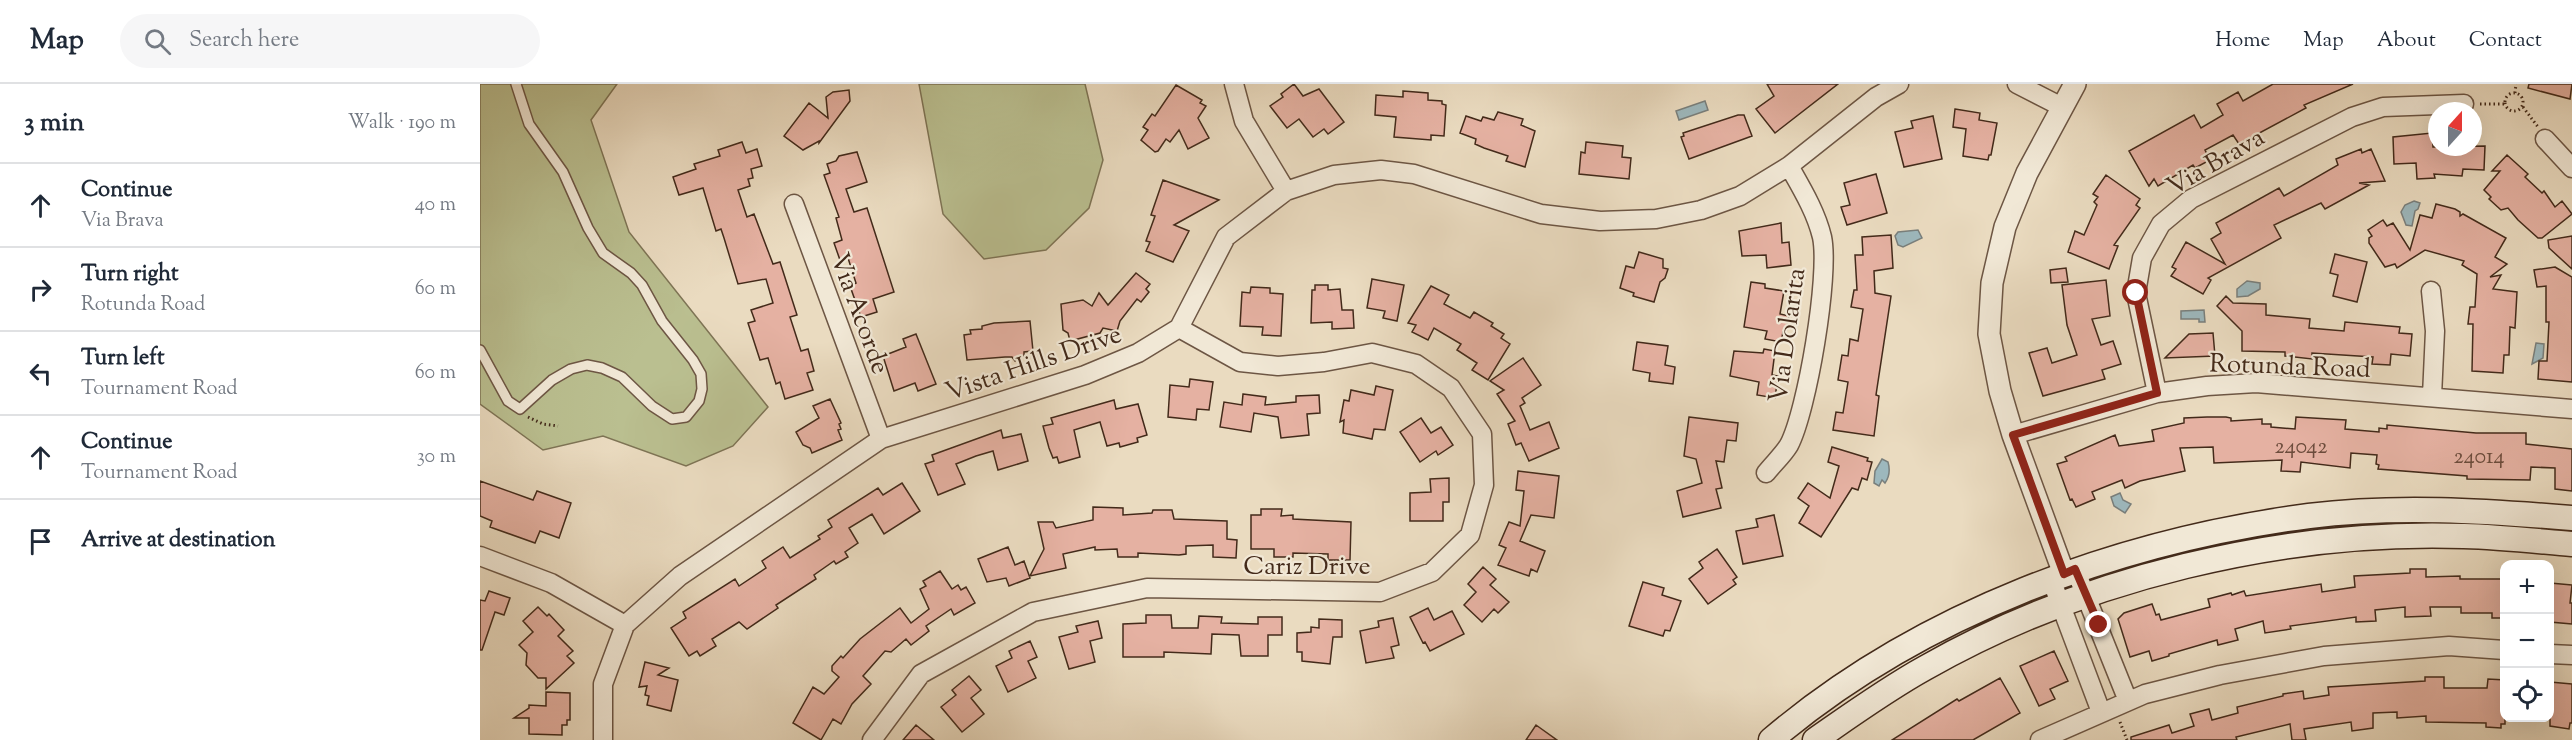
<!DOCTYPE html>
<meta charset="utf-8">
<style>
:root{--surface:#fff;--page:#f6f6f7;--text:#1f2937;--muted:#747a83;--line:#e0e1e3}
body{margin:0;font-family:"Sorts Mill Goudy",serif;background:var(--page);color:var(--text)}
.controls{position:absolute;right:18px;bottom:18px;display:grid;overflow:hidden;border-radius:12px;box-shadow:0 6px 24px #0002}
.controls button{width:54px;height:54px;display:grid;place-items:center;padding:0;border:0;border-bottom:2px solid var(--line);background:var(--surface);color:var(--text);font:30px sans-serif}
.compass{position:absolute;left:1948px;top:18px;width:54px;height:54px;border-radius:50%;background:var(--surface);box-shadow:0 6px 24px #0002;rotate:21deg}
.stop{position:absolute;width:18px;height:18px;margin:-14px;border:4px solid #8f2418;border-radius:50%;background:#fff}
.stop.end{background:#8f2418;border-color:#fff;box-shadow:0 2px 6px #0008}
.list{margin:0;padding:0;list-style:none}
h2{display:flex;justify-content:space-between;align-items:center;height:78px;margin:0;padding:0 24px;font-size:26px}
h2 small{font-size:20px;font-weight:400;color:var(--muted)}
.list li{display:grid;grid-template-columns:39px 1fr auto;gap:18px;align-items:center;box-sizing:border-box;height:84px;padding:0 24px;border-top:2px solid var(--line)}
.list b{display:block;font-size:22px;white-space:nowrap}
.list p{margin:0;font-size:20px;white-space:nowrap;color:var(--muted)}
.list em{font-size:20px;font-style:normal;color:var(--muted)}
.icon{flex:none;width:33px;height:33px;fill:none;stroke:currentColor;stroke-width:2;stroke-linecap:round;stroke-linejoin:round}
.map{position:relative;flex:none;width:2092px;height:656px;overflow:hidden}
header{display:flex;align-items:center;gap:36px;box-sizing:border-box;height:84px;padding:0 30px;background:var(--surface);border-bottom:2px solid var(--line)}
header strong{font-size:28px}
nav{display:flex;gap:33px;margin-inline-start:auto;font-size:21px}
.search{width:420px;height:54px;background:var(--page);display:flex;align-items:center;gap:15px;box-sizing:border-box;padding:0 21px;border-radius:33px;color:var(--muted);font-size:22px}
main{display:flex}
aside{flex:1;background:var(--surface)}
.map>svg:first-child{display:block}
.green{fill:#babf90;stroke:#7e7455;stroke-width:1.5}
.water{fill:#9db8bd;stroke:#797f7c;stroke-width:1.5}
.building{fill:#e5b1a2;stroke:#432a1a;stroke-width:1.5}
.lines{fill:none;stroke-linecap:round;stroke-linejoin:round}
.service-casing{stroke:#6d5644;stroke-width:12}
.minor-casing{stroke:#6d5644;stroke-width:21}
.tertiary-casing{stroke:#6d5644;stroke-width:24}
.secondary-casing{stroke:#432a1a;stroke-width:27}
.path{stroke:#432a1a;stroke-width:3;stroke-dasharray:1.5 3;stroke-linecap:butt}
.service{stroke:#f1e8d6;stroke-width:9}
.minor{stroke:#f1e8d6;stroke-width:18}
.tertiary{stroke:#f1e8d6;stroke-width:21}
.secondary{stroke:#f1e8d6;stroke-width:24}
.route{stroke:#8f2418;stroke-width:8}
.labels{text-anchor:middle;stroke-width:4.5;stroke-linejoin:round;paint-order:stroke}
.number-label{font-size:22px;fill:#6c4c3c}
.street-label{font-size:26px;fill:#432a1a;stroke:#f1e8d6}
</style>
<header>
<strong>Map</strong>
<div class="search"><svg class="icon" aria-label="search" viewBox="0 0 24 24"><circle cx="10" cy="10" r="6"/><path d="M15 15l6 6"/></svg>Search here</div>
<nav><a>Home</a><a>Map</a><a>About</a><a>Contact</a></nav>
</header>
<main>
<aside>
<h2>3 min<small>Walk · 190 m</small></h2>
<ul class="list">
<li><svg class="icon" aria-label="ahead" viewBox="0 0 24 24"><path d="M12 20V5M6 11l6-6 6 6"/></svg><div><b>Continue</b><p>Via Brava</p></div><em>40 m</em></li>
<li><svg class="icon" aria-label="right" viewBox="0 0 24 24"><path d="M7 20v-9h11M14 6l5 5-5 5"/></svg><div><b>Turn right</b><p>Rotunda Road</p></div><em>60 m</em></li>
<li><svg class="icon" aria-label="left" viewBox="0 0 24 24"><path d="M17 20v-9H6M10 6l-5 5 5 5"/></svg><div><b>Turn left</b><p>Tournament Road</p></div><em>60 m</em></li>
<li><svg class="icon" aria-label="ahead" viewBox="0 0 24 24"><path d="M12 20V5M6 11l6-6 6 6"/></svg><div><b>Continue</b><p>Tournament Road</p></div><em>30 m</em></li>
<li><svg class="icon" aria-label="arrive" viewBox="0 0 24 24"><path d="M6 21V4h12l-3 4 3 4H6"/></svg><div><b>Arrive at destination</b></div></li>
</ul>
</aside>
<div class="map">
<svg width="2092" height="656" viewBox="0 0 2092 656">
<rect width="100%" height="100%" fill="#eadbc0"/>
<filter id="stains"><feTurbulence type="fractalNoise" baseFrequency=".00333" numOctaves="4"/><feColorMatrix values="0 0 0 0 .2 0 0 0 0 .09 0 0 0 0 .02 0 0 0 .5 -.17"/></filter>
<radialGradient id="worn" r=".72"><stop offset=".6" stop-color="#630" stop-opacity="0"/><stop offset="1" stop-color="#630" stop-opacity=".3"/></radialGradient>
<path class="green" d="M0 0H137L111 36 149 148 288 323 253 362 206 382 123 352 63 366 0 320Z
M439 0H605L623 76 609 124 566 166 504 175 463 130Z"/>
<path class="water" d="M1225 17 1228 26 1199 36 1196 27Z
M1934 117 1940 119 1938 125 1935 127 1932 142 1926 141 1921 128 1925 121Z
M1438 146 1442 154 1423 163 1418 161 1415 152 1418 148Z
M1767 197 1780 199V205L1768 212 1757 213V205Z
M1724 226 1725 238H1719V235H1701V227Z
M2056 259 2064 260 2063 274 2052 280Z
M1402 375 1408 378C1410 385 1410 392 1405 399L1402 396 1399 402 1394 399 1395 387Z
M1640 409 1643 416 1651 420 1645 429 1634 422 1631 413Z"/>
<path class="building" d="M814 0 823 12 839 5 864 38 848 50 844 45 833 53 819 35 807 44 790 22 803 13 801 10Z
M1287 0H1358L1295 49 1276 25 1294 12Z
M1793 0H1873L1824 21 1826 24 1759 60 1753 51 1725 66 1730 76 1715 84 1713 81 1678 102 1674 95 1669 102 1649 67 1714 31 1721 44 1743 31 1737 20 1758 8 1763 17Z
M2049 0H2092L2090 15 2048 4Z
M696 1 722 16 720 19 726 22 718 34 729 54 708 65 699 46 690 58 686 55 678 67 675 68 661 56 668 46 663 43 672 30 675 32Z
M369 6 370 17 339 59V57L323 66 304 52 329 19 348 34 346 13 353 8Z
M923 7 948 9V16L962 17V20L966 21 964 52 951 51V56L914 53 916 33 895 31 896 11 923 13Z
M1475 25 1500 29 1499 36 1517 39 1511 71H1509L1508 76 1483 72 1486 45 1473 43Z
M1018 28 1043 35 1041 41 1055 47 1045 83 1026 77 1028 72 1004 64 995 60 996 55 980 49 986 32 1001 37 1003 33 1014 36Z
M1258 31H1264L1272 52 1209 75 1201 53 1204 52 1203 49Z
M1453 32 1462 75 1424 83 1415 48 1433 44 1431 37Z
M1952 49 1953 63 2005 62 2004 86 1983 85 1982 92 1954 90 1955 94 1937 95 1936 79 1914 80 1913 53Z
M262 58 266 69 277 65 282 82 271 85 273 94 268 95 270 102 258 106 267 133 274 130 293 180 300 178 317 231 310 233 321 267 328 265 334 287 327 289 333 306 305 315 300 298 296 300 288 274 280 276 268 239 275 237 271 226 293 219 286 195 258 200 244 154 241 145 236 147 223 104 199 111 193 93 216 85 214 80 240 72 238 66Z
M1106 58 1143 62 1142 73 1151 74 1149 95 1099 90 1101 68 1105 69Z
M1881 65 1882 69 1891 65 1905 97 1879 99 1889 101 1845 125 1841 119 1794 141 1801 154 1728 194 1731 196 1723 210 1691 192 1696 185 1692 183 1706 158 1745 180 1731 155 1741 149 1736 139 1799 104 1804 112 1858 81 1856 75Z
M377 68 387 98 366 105 374 128 387 124 414 208 393 215 397 228 381 233 370 202 376 199 368 174 360 176 354 159 362 156 356 134 359 133 344 91 350 89 347 80 356 77 359 72Z
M2027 71 2048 90 2045 93 2062 109 2064 107 2075 123 2082 117 2092 130 2062 154H2058L2038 136 2028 124 2021 126 2009 115 2011 113 2004 106 2020 87H2012Z
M1396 90 1407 129 1367 141 1361 123 1370 121 1364 99Z
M1626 91 1660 115 1656 121 1660 124 1634 161 1638 162 1629 185 1588 168 1595 147 1604 151 1617 121 1614 118 1618 113 1613 110Z
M683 96 739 116 694 141 709 147 693 178 666 167 670 158 666 157 675 132 671 131Z
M1956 120 1975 125 1980 128V132L1983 130 2026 154 2015 173 2027 180 2010 193 2021 191 2013 205 2037 208 2035 244 2030 243 2029 271H2024L2023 289 1992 287 1993 240H1988L1990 223H1995L1997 190 1982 181 1984 177 1945 166 1917 184 1915 180 1905 183 1889 159V154L1892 152 1888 146 1903 136 1907 142 1913 139 1930 166 1940 131 1952 134Z
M1301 139 1302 159 1309 158 1311 181 1287 184 1286 171 1262 172 1259 147Z
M1411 151 1413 184 1394 187 1395 209 1411 212 1396 311 1399 312 1394 352 1353 346 1356 328 1363 329 1368 298 1358 296 1362 271 1368 272 1370 255 1378 257 1383 225 1371 223 1374 206H1377L1375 171H1383L1382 153Z
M2092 152V185L2069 164 2068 156Z
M1159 168 1183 175V184L1188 185 1185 194 1180 198 1174 218 1153 212 1154 209 1140 204 1146 182 1154 184Z
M1855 170 1887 178 1877 218 1853 212 1858 191 1850 189Z
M2075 183 2092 193V298L2058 295 2059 277H2067L2069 238H2066V202L2057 203 2054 186Z
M1586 184 1588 198 1571 199 1570 186Z
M656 189 670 200 666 205 669 208 661 218 657 215 640 237 637 247 623 244 620 249 590 257 588 249 583 246 581 220 603 216 612 222 619 209 628 221Z
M892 195 924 201 917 237 903 234 905 227 887 224Z
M1626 196 1630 232 1612 235 1621 261 1633 257 1641 280 1622 286 1625 295 1563 312 1549 269 1567 264 1572 279 1597 271 1587 241 1582 201Z
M1271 198 1285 200V204L1304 207 1300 230 1309 232 1306 249 1303 248 1301 258 1285 255 1287 247 1264 243Z
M835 201H848V206L860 205 862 226H873L874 244 852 245V238L831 239 832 206H835Z
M951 202 969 211 964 220 990 234 994 228 1013 239 1011 242 1024 250 1021 254 1030 260 1008 296 992 286 997 279 977 266 981 260 954 244 948 256 932 248 936 241 928 239Z
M771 203 790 204V209L803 210 801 252 782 251 783 243 760 242 762 208 770 209Z
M1746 212 1753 219 1786 220V231L1830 235 1829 244 1864 247 1865 238 1920 243 1919 249 1932 250 1930 272 1911 270 1910 281 1892 280 1893 273 1832 269V275L1805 272V268L1762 267V247L1737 222Z
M550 237 553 267 544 268V272H538L535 277 532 273H525L487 276 484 251 491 250 490 246 502 245V242L514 239Z
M1733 249 1735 272 1685 274 1709 250Z
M436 250 456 300 438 307 435 299 414 307 403 272 426 263 423 255Z
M1157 258 1188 262 1185 281 1195 283 1193 300 1169 297 1170 289 1153 286Z
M1284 265 1295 267 1292 291 1298 292 1295 314 1277 311 1279 298 1250 292 1254 267 1283 269Z
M1043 274 1061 301 1042 314 1045 319 1040 322 1050 346 1069 338 1079 364 1049 377 1041 359 1036 361 1028 340 1035 337 1017 310 1024 306 1010 297Z
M710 295 733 298 729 326 717 325 716 336 688 333 690 301 709 303Z
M896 302 913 306 905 346 894 345 892 355 863 349 864 336 860 338 864 316 869 317 871 306 894 311Z
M763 310 786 313 785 321 816 318V312L839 311 840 329 827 330 829 351 801 354 798 333 774 329 771 348 740 343 744 318 762 321Z
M350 315 361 339 359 340 361 345 358 346 362 356 332 369 330 364 323 361 316 348 339 334 333 322Z
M634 316 636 325 658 320 667 351 657 354 658 358 640 363 639 359 627 362 620 338 594 346 600 373 579 379 577 373 573 374 569 364 563 342 573 340 571 334Z
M1209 333 1258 339 1256 357 1247 356 1244 378 1236 377 1242 404 1236 405 1241 424 1203 433 1197 407 1222 399 1216 375 1204 372Z
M1727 333H1746L1751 334V337L1782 335V340H1791V343L1815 345 1816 333 1866 336 1865 345 1899 348V344L1907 345V341L1996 349H2046V360L2092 365V407L2075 405V384L2051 383 2050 396 1987 395V392L1898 385 1899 381 1896 380 1897 371 1871 369 1870 384 1821 378 1820 388 1801 387 1802 376 1734 379 1733 363 1700 364 1705 387 1660 397 1645 404 1642 396 1612 408 1615 415 1596 423 1592 415 1590 416 1577 380 1587 377 1585 373 1635 351 1639 362 1674 357 1672 346 1704 339V334Z
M941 334 951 349 961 343 973 361 958 371 956 367 940 378 920 348Z
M521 346 523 354 541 350 548 377 518 386 513 367 496 372 476 380 485 400 458 411 445 380 454 377 452 371Z
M1352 363 1388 374 1387 377 1392 378 1387 396 1382 394 1378 406 1372 404 1341 453 1319 439 1329 422 1318 414 1328 399 1350 414 1359 382 1348 378Z
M1038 387 1079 392 1074 434 1051 431 1040 457 1065 467 1057 488 1051 485 1049 492 1018 481 1026 464 1019 461 1029 438 1040 442 1044 407 1036 406Z
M969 394V418H963V437H930V409L951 408 950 395Z
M0 397 53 416 57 407 91 419 79 454 60 447 55 459 10 443 12 437 0 432Z
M422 399 440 427 404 450 392 430 369 444 378 459 365 468 368 473 356 480 354 477 334 491 336 495 296 521 298 524 267 545 259 538 232 555 236 562 220 572 217 567 209 572 191 544 206 534 203 528 255 495 259 502 286 484 282 477 303 463 310 474 340 455 338 452 352 443 348 436 398 404 403 411Z
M613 423 643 424V431L672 429 673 426H692L694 435 747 437V455L757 456 756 474 733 473V461L706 462V470L699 471 658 469V473H638L637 465 615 466V463L583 470 586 484 550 492 564 465 558 438H573L576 444 613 436Z
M781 425H802L801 432 813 431V435L871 438 870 476H848V470L813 469V473H794V465H771V431H781Z
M1294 431 1303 472 1263 480 1256 447 1278 443 1276 435Z
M528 463 535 481 544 477 550 494 529 502 526 494 507 498 498 475Z
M1237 465 1257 493 1253 496 1256 500 1228 520 1209 495 1223 484 1219 478Z
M1003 483 1016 495 1010 501 1029 518 1018 529 1014 525 1002 538 984 521 996 508 988 500Z
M1930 485H1946V493L1980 492V495H2025V534H2012V529H1981V523H1950L1951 532 1925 533V523L1895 526 1896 537 1876 538V533L1810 542 1811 545 1785 549 1783 537 1755 545 1758 556 1738 561 1737 556 1689 570V572L1672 577 1669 567 1650 573 1638 535 1644 529 1672 520 1676 531 1679 530 1681 536 1730 523 1728 515 1751 509 1752 511 1764 507 1766 512 1841 500 1842 508 1875 503 1874 492 1930 489Z
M460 487 472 505 478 501 481 506 486 503 495 519 474 531 471 525 446 542 449 547 431 561 426 555 411 568 405 567 383 592 391 600 372 620 361 640 353 635 341 656 313 639 333 603 344 610 359 593 352 587V582L361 572 363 574 380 555 420 524 431 539 449 525 440 505 446 502 443 497Z
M1163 498 1184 504 1182 511 1201 517 1190 547 1185 546 1183 552 1149 542Z
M2070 499 2092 501 2090 519H2092V540L2070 538Z
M9 507 30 514 24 531 15 528 2 566H0V516L5 517Z
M58 523 67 532 69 530 84 546 78 552 93 567 87 572 94 579 66 605V594H58L46 581 47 569 39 561 53 548 43 537Z
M948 524 954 536 972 527 984 550 950 567 945 558 943 559 930 533Z
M666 531H691L692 544H718L719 532 742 533 741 539 778 540V533H802V551H788V572H761L759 551 732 550 731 570 684 568V573H643V540L666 539Z
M913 534 919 561 911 563 914 574 886 579 880 547 899 543 898 537Z
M839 535 862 536V553H853L850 580 822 577V568H817V549L831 548V543L839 544Z
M618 537 622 554 610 557 615 578 589 585 579 553 598 548 596 542Z
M550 557 557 573 548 577 556 594 528 608 516 582 532 574 529 567Z
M1574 567 1588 597 1570 605 1575 615 1559 622 1540 582Z
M165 578 189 584 178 591 198 596 191 627 167 621 169 612 165 611 167 602 159 603Z
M489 592 501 606 491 614 504 630 482 648 461 623 476 611 472 606Z
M1945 593H1964V604H2007L2008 595 2025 596V640H2021V644L2006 643V639L1946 638V632L1917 634V628L1893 629V644L1872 647 1871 638 1824 645 1826 656H1812L1810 640 1756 653 1757 656H1651V653L1689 641 1692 649 1714 642 1710 630 1729 625 1732 636 1758 629 1757 623 1803 612V610L1823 607 1824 615 1849 611 1848 603 1945 597Z
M1520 594 1540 629 1493 656H1412L1477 615 1479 617Z
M2070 598 2092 600V639H2090L2089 645 2070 642Z
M66 608 90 609V636H87V641H82V651L49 650V634H34L49 624V621L66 622Z
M436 641 454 656H423Z
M1056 641 1077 656H1046Z"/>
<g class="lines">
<defs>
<path id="service" d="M0 266 28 317 40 325 72 296 91 285 107 281 122 284 142 293 172 322 192 335 206 333 219 317 222 305 221 290 213 276 182 237 162 201 151 189 123 169 108 144 83 88 49 40 36 0"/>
<path id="minor" d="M754 0 764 37 806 107
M1537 0 1582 23
M2065 55 2092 84
M314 120 401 355
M1951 207 1955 247 1952 312
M1677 309 1656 209 1662 174 1681 140 1711 115 1872 33 1903 23 1984 20
M1533 351 1677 309 1727 302 1776 299 2092 325
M1286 389C1293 380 1303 371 1309 361 1327 327 1350 191 1342 153 1336 128 1322 105 1309 82
M0 472 71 499 145 541
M1595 485 1648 617
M1571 495 1621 628
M2070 570 2092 571
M123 656V600L145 541 200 492 401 355 605 291 658 269 699 244 746 153 806 107 854 91 901 86 934 90 1061 130 1120 137 1176 135 1221 126 1260 112 1309 82 1396 13 1419 0
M392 656 441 590 553 528 667 504 900 508 952 488 990 451 1004 401 1002 350 971 304 936 280 892 269 844 278 798 282 760 278 699 244
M1560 656 1665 610 1740 591 1844 572 1969 562 2024 566"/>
<path id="tertiary" d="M1584 490 1533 351 1520 307 1509 250 1512 199 1525 143 1547 89 1595 0"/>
<path id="secondary" d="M1291 656C1439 530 1638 457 1829 432 1916 421 2005 427 2092 434
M1335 656C1371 631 1407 605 1445 584 1603 494 1802 446 1984 452 2020 453 2056 457 2092 460"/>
</defs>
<use href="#service" class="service-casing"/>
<use href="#minor" class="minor-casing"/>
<use href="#tertiary" class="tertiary-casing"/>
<use href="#secondary" class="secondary-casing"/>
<path class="path" d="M2025 18a9 9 0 1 1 18 0a9 9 0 1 1-18 0Z
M2035 9 2036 0
M2000 20H2025
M2043 23 2058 43
M48 333 63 340 78 342
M1640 638 1647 656"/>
<use href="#service" class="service"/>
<use href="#minor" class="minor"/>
<use href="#tertiary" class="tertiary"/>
<use href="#secondary" class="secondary"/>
</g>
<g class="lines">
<path class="route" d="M1619 541 1595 485 1584 490 1533 351 1677 309 1656 209"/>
</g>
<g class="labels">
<g class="number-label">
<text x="1821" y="369">24042</text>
<text x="1999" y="379">24014</text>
</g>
<g class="street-label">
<text transform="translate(1735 77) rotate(-30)" y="9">Via Brava</text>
<text transform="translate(381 229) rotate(70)" y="9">Via Acorde</text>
<text transform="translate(1306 251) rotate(-82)" y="9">Via Dolarita</text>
<text transform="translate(553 278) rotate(-19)" y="9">Vista Hills Drive</text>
<text transform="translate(1810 281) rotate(2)" y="9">Rotunda Road</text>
<text x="827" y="490">Cariz Drive</text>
</g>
</g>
<rect width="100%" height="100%" filter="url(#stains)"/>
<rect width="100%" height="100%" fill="url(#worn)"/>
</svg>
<div class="controls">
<button>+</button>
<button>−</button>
<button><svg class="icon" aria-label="locate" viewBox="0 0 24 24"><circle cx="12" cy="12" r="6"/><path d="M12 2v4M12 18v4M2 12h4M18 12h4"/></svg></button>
</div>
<svg class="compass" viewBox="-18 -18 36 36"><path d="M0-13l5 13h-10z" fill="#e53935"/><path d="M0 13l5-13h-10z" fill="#747a83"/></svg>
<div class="stop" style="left:1656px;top:209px"></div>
<div class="stop end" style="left:1619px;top:541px"></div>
</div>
</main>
